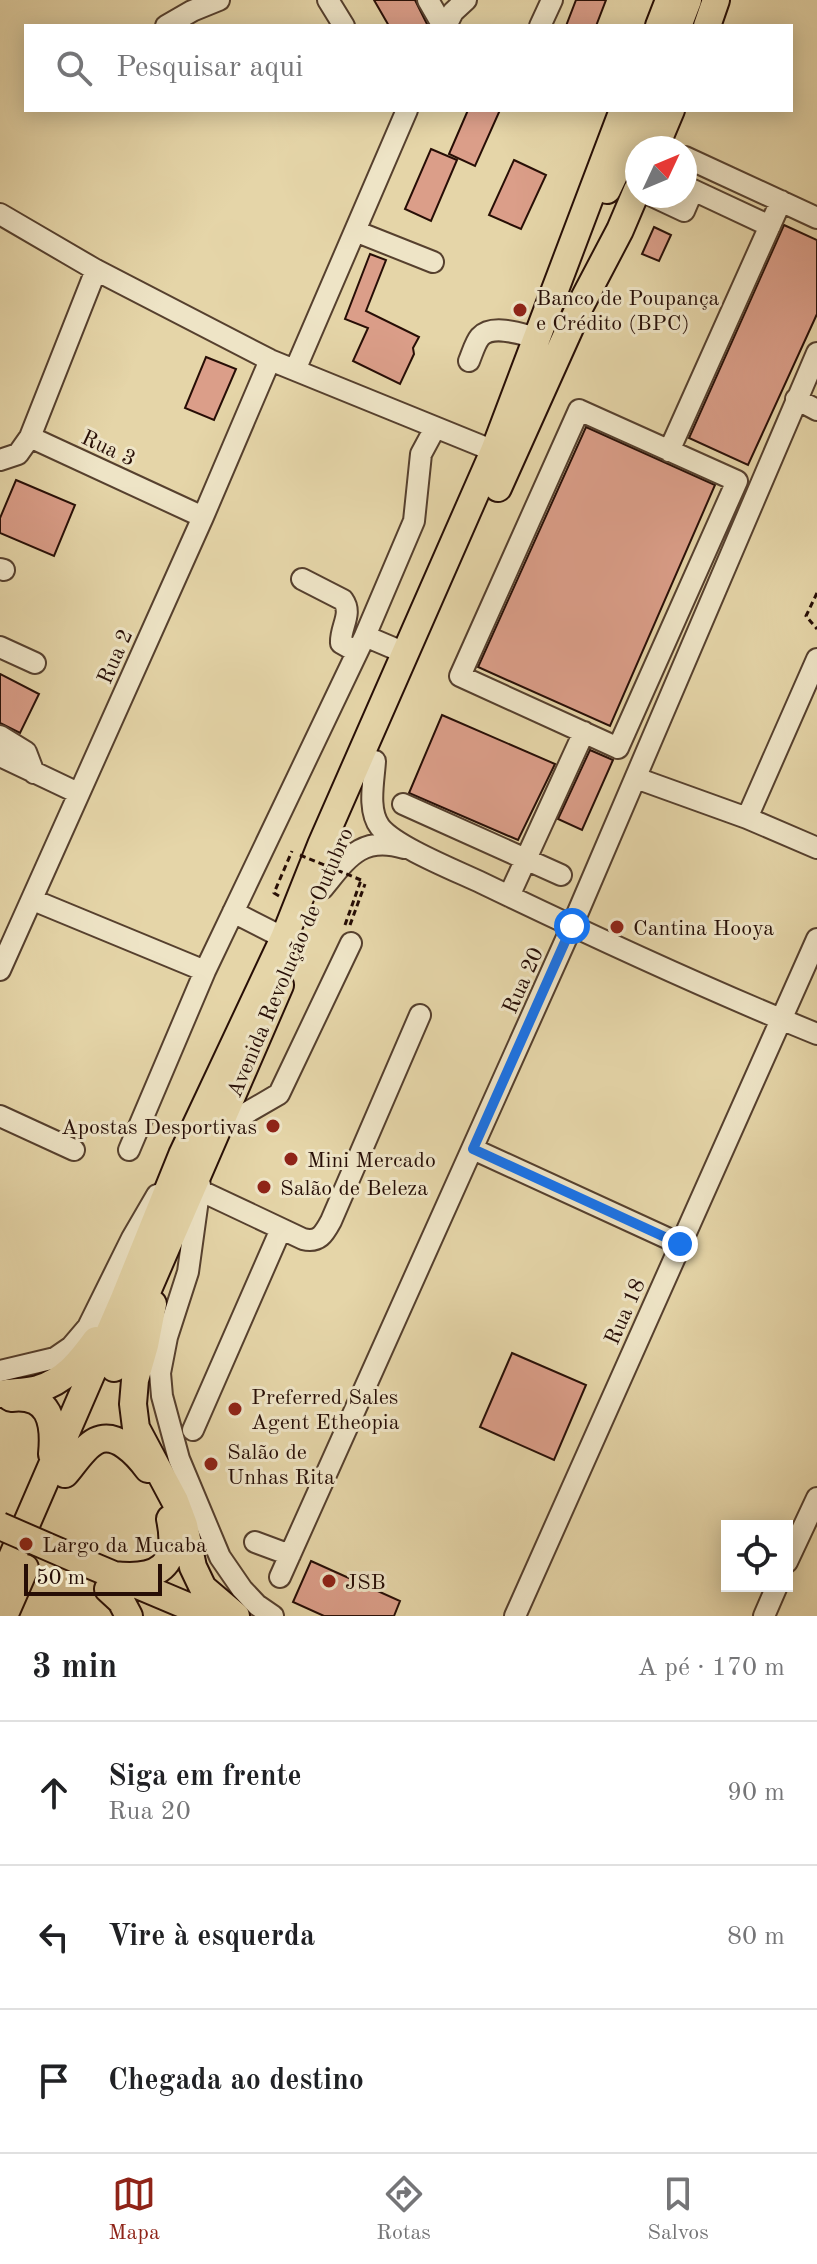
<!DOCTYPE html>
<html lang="pt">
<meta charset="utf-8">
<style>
:root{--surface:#fff;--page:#f2f2f2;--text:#202124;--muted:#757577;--line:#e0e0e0;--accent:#8f2418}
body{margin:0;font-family:"Old Standard TT",serif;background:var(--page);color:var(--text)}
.controls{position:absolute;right:24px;bottom:24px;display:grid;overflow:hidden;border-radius:0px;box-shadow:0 4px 20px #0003}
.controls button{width:72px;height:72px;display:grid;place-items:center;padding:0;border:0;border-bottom:2px solid var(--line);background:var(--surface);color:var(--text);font:40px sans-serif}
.compass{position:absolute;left:625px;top:136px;width:72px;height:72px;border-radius:50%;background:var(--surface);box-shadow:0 4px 20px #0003;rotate:46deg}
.scale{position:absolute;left:24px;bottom:20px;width:138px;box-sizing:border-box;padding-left:8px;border:4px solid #270e06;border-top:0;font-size:22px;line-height:28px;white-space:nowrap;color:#270e06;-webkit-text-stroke:6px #eee4c6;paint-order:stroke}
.stop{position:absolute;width:24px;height:24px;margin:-18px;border:6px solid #1a73e8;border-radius:50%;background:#fff}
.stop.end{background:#1a73e8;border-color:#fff;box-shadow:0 2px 8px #0008}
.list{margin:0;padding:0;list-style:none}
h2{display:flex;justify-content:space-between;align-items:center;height:104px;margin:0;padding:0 32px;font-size:34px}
h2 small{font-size:26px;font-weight:400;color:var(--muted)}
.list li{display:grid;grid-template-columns:52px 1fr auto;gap:24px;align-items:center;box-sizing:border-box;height:144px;padding:0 32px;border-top:2px solid var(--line)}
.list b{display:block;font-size:30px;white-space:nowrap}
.list p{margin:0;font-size:26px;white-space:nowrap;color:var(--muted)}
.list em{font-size:26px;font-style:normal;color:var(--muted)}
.icon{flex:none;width:44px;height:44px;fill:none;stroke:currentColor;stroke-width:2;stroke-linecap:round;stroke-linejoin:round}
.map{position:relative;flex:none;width:817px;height:1616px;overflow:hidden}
.search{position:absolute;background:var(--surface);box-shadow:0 4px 20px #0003;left:24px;right:24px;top:24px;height:88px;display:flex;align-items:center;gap:20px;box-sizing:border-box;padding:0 28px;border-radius:0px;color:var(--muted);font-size:30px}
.sheet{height:536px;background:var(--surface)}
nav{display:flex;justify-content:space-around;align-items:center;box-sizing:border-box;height:112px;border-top:2px solid var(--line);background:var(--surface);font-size:22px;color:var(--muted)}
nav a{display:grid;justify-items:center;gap:4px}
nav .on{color:var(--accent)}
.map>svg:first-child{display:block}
.building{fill:#db9e89;stroke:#270e06;stroke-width:2}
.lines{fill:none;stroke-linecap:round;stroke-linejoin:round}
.minor-casing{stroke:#56402e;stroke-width:24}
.major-casing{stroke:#270e06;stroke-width:30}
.path{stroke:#270e06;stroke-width:3;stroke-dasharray:6 4;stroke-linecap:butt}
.minor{stroke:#eee4c6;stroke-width:20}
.major{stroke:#e5d5a8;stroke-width:26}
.major-bridge-casing{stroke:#270e06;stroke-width:30;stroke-linecap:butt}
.path-bridge{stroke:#270e06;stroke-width:3;stroke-dasharray:6 4;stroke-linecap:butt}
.major-bridge{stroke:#e5d5a8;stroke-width:26}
.route{stroke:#1a73e8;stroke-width:10}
.poi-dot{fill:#8f2418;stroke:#eee4c6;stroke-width:3}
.labels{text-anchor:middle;stroke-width:6;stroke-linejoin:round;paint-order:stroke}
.poi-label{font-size:22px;fill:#270e06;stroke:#eee4c6;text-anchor:start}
.street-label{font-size:22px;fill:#270e06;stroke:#eee4c6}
</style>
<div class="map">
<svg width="817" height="1616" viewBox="0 0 817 1616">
<rect width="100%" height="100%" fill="#e5d5a8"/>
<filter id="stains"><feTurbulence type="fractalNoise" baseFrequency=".0025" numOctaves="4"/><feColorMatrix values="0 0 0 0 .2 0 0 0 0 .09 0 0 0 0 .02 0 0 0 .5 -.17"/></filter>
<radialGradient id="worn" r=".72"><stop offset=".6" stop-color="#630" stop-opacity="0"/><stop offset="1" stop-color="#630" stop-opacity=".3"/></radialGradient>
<path class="building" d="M374 0H415L428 26H389Z
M576 0H606L596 26H566Z
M468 110H500L475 166 449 154Z
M431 149 457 160 431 221 405 209Z
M514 160 546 175 521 229 489 215Z
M784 225 817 240V314L748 465 689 438Z
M654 227 671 235 659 261 642 254Z
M370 254 386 260 366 311 419 337 413 348 414 354 400 384 353 361 368 328 345 319Z
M206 357 236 369 214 420 185 408Z
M586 427 715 485 610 726 478 667Z
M16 480 75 505 54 556 0 533V518Z
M0 674 39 694 20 733 0 723Z
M442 715 555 764 518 840 409 793Z
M590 750 613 760 582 830 558 819Z
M512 1353 586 1385 554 1460 480 1427Z
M311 1561 400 1601 394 1616H324L293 1602Z"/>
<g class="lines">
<defs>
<path id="minor" d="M328 0 344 26
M428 0 443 26
M166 26 192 11 219 0
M446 26 453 12 466 0
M540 26 552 0
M685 157 817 218
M652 196 684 211 693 190 770 226
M0 214 96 270 270 360 494 451
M355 231 433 262
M469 361C472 354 475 343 480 337 493 323 523 335 538 338
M295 370 407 110
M796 399 817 410
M579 410 737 481 618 748 460 676Z
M30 437 96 270
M669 451 781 201
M0 460 18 454 30 437 203 517
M0 569 4 570
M302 579 343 600C353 614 340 627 341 643L357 652
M365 636 405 653
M0 647 35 663
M0 736 26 752 34 773
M0 756 78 793
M375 761C374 780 367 810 380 827 396 847 457 871 482 883 592 936 704 988 817 1034
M636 778 747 818 817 848
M403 804 561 875
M747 818 817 659
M323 888C347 859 361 835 404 848
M509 896 584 732
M33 900 205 971
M233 912 284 938
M0 970 203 517 270 360
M0 1116 74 1150
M217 1130 279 1094 351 943
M473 1149 680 1244
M129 1150 205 971 365 636 414 521 421 454 435 428
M200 1185 188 1272 167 1337 160 1373 162 1396 179 1459 220 1557 242 1589 257 1605 273 1616
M199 1190 303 1239C319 1243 324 1234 331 1221L420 1015
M0 1371 55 1358 71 1347 88 1327 132 1238 157 1195
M193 1430 281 1229
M255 1542 290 1555
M787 1562 817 1498
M280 1577 572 926 817 353
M515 1616 817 939
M764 1616 777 1586"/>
<path id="major" d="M659 26 669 0
M678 26 688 0
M707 26 716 0
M655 148 671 110
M607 190 645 110
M498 488 578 310 620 230 637 190
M153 1304 145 1345 135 1380 133 1404 136 1428 175 1501 184 1525 193 1567 203 1588 236 1616
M114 1368 280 985
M0 1394C12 1392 26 1392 38 1389 65 1381 80 1362 96 1340
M11 1398C50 1393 55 1423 52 1454
M65 1474C74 1464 84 1447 96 1441 116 1431 137 1454 148 1469
M76 1559 211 1616
M113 1575C158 1580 180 1567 170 1519
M0 1585 123 1301 182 1155 284 938 321 845 494 451 623 110
M108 1589 121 1601 129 1616
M4 1616 25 1568"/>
</defs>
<use href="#minor" class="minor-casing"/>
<use href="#major" class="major-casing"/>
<path class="path" d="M817 593 806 616 817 629
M279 896 274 893 292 851
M345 925 361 880
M350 925 365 884"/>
<use href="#minor" class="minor"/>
<use href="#major" class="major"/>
<defs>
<path id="major-bridge" d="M0 1526 76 1559"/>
</defs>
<use href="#major-bridge" class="major-bridge-casing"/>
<path class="path-bridge" d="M300 855 361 880"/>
<use href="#major-bridge" class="major-bridge"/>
</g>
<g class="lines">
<path class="route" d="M572 926 473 1149 680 1244"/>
</g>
<g class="poi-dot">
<circle cx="520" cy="310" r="8"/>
<circle cx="617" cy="927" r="8"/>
<circle cx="273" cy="1126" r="8"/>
<circle cx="291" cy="1159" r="8"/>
<circle cx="264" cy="1187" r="8"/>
<circle cx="235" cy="1409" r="8"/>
<circle cx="211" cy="1464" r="8"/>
<circle cx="26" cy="1544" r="8"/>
<circle cx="329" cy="1581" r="8"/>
</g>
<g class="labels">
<g class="poi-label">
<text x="536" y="305">Banco de Poupança<tspan x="536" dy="25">e Crédito (BPC)</tspan></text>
<text x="633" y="935">Cantina Hooya</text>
<text x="257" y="1134" text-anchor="end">Apostas Desportivas</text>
<text x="307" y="1167">Mini Mercado</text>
<text x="280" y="1195">Salão de Beleza</text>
<text x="251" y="1404">Preferred Sales<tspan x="251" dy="25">Agent Etheopia</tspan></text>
<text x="227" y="1459">Salão de<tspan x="227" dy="25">Unhas Rita</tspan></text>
<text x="42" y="1552">Largo da Mucaba</text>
<text x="345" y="1589">JSB</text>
</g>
<g class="street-label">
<text transform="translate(109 447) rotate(25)" y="8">Rua 3</text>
<text transform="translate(114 656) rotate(-66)" y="8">Rua 2</text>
<text transform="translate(289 962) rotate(-67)" y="8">Avenida Revolução de Outubro</text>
<text transform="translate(522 980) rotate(-66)" y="8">Rua 20</text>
<text transform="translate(624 1311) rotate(-66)" y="8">Rua 18</text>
</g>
</g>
<rect width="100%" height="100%" filter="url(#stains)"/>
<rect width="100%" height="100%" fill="url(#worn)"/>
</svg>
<div class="controls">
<button><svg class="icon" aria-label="locate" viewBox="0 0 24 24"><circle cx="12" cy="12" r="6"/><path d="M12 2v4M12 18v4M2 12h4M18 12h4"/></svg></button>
</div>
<svg class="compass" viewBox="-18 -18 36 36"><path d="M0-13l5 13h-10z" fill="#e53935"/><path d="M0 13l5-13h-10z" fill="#757577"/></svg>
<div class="scale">50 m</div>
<div class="stop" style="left:572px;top:926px"></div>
<div class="stop end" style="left:680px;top:1244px"></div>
<div class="search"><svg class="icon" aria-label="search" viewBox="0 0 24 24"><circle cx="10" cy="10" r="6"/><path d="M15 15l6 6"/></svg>Pesquisar aqui</div>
</div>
<section class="sheet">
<h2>3 min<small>A pé · 170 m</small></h2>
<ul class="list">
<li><svg class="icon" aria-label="ahead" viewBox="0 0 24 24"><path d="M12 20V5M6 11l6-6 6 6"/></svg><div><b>Siga em frente</b><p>Rua 20</p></div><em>90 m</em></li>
<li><svg class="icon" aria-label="left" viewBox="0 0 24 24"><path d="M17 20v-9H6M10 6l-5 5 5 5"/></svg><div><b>Vire à esquerda</b></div><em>80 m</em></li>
<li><svg class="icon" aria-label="arrive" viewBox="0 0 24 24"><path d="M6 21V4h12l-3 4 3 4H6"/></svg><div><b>Chegada ao destino</b></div></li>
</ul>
</section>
<nav>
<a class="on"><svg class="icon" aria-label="map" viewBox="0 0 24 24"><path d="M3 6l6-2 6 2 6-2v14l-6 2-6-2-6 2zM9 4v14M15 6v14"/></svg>Mapa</a>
<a><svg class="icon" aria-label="directions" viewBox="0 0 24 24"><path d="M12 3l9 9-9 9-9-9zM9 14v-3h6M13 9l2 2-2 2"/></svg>Rotas</a>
<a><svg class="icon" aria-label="saved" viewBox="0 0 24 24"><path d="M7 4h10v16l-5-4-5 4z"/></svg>Salvos</a>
</nav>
